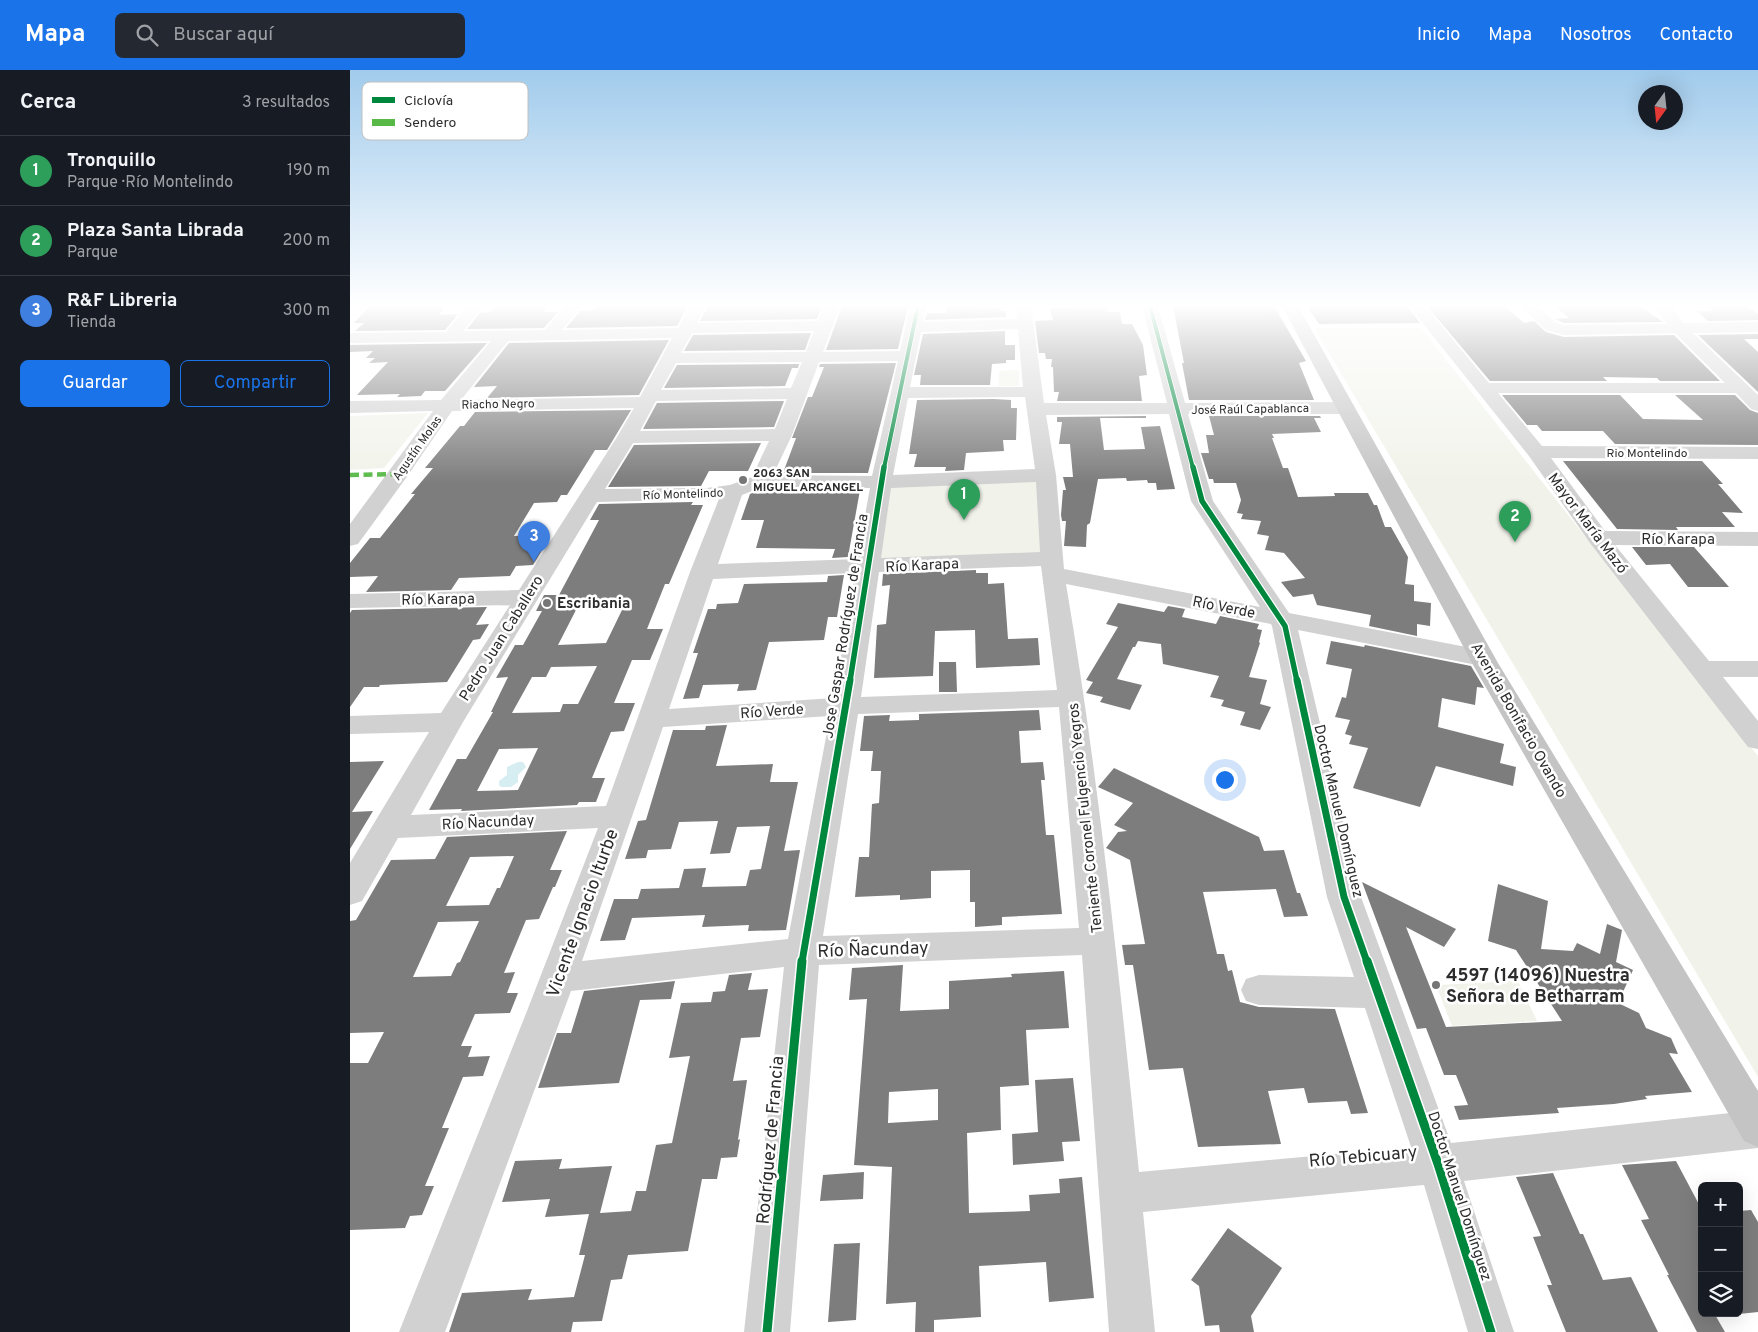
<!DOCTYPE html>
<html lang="es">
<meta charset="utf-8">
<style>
:root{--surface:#171b24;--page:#242831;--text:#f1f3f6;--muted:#9ea1a6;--line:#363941;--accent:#1a73e8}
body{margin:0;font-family:Overpass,sans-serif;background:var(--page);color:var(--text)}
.controls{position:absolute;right:15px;bottom:15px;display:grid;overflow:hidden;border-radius:8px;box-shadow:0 5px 20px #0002}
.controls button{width:45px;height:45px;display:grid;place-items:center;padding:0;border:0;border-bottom:1px solid var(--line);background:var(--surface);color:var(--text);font:25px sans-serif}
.compass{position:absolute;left:1288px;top:15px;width:45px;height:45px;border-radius:50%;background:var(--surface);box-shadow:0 5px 20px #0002;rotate:195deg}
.you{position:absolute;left:874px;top:709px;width:18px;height:18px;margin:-12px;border:4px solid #fff;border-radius:50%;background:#1a73e8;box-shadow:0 0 0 8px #1a73e833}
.badge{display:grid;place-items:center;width:32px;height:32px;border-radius:50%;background:var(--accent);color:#fff;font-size:16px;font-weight:700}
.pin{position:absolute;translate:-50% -41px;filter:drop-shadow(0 1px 2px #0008)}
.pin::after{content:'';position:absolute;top:26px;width:18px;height:15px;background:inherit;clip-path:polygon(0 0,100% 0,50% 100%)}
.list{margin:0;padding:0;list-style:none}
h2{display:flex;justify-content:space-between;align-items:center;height:65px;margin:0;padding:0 20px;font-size:21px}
h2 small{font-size:16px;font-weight:400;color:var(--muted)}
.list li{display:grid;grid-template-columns:32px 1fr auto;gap:15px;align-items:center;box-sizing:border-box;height:70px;padding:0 20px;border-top:1px solid var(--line)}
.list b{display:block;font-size:19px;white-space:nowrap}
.list p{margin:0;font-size:16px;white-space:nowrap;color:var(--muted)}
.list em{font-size:16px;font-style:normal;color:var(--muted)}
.actions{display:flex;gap:10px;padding:15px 20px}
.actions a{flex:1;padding:11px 0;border:1px solid var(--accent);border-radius:8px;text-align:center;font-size:18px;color:var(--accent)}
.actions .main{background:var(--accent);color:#fff}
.icon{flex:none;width:28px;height:28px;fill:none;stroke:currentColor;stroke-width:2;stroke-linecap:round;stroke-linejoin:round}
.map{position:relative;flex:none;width:1408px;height:1262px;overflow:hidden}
header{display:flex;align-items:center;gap:30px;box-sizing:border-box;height:70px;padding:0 25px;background:var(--accent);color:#fff}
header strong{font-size:24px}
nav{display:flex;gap:28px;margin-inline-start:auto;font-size:18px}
.search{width:350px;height:45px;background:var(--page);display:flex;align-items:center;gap:12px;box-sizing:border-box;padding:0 18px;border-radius:8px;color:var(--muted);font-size:19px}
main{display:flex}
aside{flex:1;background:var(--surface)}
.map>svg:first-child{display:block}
.green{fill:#f1f3ea}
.water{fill:#d6edf1}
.building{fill:#7d7d7d;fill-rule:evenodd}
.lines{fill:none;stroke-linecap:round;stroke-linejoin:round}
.minor{fill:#d1d1d1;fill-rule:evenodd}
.major{fill:#c4c4c4;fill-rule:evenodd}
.quiet{stroke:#58b947;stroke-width:4.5;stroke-dasharray:9 4.5;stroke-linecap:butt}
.cycleway-far3-casing{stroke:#fff;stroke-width:5.5}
.cycleway-far2-casing{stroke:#fff;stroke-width:8}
.cycleway-far1-casing{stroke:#fff;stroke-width:10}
.cycleway-casing{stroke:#fff;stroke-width:12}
.cycleway-far3{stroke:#00873e;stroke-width:4}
.cycleway-far2{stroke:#00873e;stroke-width:5.5}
.cycleway-far1{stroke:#00873e;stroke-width:7}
.cycleway{stroke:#00873e;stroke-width:9}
.poi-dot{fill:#767676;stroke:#fff;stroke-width:2}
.labels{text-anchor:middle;stroke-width:5;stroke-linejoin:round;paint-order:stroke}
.far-street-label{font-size:12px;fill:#2c2c2c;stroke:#fff}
.far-poi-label{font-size:12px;font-weight:bold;fill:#2c2c2c;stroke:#fff;text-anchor:start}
.street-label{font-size:15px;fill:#2c2c2c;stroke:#fff}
.poi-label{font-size:15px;font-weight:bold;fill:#2c2c2c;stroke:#fff;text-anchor:start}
.near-street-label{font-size:18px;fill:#2c2c2c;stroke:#fff}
.near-poi-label{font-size:18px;font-weight:bold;fill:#2c2c2c;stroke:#fff;text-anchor:start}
.key{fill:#fff;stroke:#c0c0c0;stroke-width:1}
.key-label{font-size:14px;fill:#2c2c2c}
</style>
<header>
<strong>Mapa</strong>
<div class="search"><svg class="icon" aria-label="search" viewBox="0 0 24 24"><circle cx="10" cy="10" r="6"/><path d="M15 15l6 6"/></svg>Buscar aquí</div>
<nav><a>Inicio</a><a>Mapa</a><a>Nosotros</a><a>Contacto</a></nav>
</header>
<main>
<aside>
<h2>Cerca<small>3 resultados</small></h2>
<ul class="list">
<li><span class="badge" style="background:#2e9e5b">1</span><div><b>Tronquillo</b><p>Parque · Río Montelindo</p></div><em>190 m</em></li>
<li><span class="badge" style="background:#2e9e5b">2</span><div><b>Plaza Santa Librada</b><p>Parque</p></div><em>200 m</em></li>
<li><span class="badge" style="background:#3f7fe0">3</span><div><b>R&amp;F Libreria</b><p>Tienda</p></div><em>300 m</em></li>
</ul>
<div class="actions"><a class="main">Guardar</a><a>Compartir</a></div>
</aside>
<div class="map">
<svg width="1408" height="1262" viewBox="0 0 1408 1262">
<rect width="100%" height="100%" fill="#fff"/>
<path class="green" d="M964 258H1071L1408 686V1007Z
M669 300V316H649V301Z
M78 343 34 398 0 400V346Z
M691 409 697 486 528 493 538 415Z
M1168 911 1187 951 1102 956 1086 915Z"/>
<path class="water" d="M168 692H173L176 697 168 705V712L161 717H151L149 715V711L157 705V697Z"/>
<path class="building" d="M20 236 95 237 89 245 108 244 95 260 5 261 14 253H4Z
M147 236H195L193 238H197L193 242H208L194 258 117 259 130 243 140 242Z
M246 236H338L327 256 216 258 230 241 242 240Z
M358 236H472L467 249 350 251Z
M492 236H558L548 279 476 280Z
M597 236 651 238V241H656V247L575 250 577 243H596Z
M823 236H924L956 291 949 293 964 330H839L832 293H834Z
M957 236H1057L1070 253 969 254Z
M1077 236H1155L1174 253 1184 251 1196 262 1214 267 1324 265 1370 311H1310L1307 308 1253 307 1257 311H1140Z
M1205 236H1290L1313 252 1214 253 1205 249 1219 248Z
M1358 236H1397L1408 244V250L1358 251 1347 241H1364Z
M757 237 758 242H770L772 254H782L793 275 797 305 789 306 792 331H707L709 322H704L703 297H701L702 289H696L695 283H689L685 251 703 250 700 238Z
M655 261V275H665V290H656V293L642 294 640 315H570L571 305H564L573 264Z
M461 263 455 280 334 281 343 265Z
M1408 264V269H1394L1408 282V322L1348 265Z
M319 270 289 325 137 328 147 316 124 317 159 273Z
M137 273 95 321H75L71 326 47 327 50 324 7 325 38 292 19 293 25 288H16L23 281 0 282V275Z
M546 293 518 403H433L446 368H442L458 327H462L474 297H469L470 294Z
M449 294 448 298H442L435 316 314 318 327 295Z
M1152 325H1270L1293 349 1353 350 1325 325H1385L1400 340 1408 343V375L1265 374 1253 361H1192L1187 355H1177Z
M644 329 661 330V338H667L666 370H653L654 381 616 383 614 400 595 401 596 397H564L567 384H559L567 330Z
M434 331 424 357 293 359 307 333Z
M281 340 257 380H245L217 425H211L207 432 184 433 164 466 188 465 179 480H192L183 495 166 496 160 506 109 508 101 520 16 522 28 506 0 507V493L20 468H30L65 424H61L83 398H75L110 356H114L125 342Z
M796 346V348H750L754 380 795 379 791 357 810 356 825 419 807 420 806 413H798L797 410 777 411 776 408 748 409 740 453 737 455 736 477 714 476 716 451H712L711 445 713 420H716L713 407H723L720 374H709L712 352H707V347Z
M859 346H970L971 348H964L971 362 922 364 924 368H922L933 398H938L948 427 985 426 984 423H1018L1024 435H1027L1035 457H1041L1058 487 1055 514 1064 515V531L1081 533 1080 556 1067 554V566L1019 556 1021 545 967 535 963 524 943 527 931 512 955 508 934 483 915 480 919 466 907 464 911 451 891 449 893 444 887 443 891 430 886 413H864L863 409H859L851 383H859L856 365H864Z
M411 373 398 401H359L351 416 258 417 284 375Z
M1213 391H1352L1373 414H1368L1393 443 1372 442 1385 457H1326L1328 460 1267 459Z
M412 419 510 420 498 487 482 488 485 479 406 478 414 450H391L400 424Z
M343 432 341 435H353L319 514H315L297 559H313L300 590H282L264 633H285L274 661 261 662 242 708H255L246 732H229L227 735 111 741 112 739 79 740 107 689H116L143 642H141L158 607 146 608 165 575H173L192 541H186L194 525H209L249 450H240L249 434ZM226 540 270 539 272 540 256 573 208 575ZM247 596 228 634H213L210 642 162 643 182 607H196L201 597ZM188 678 168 720 127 721 149 679Z
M1282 477H1344L1379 517H1338L1320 494 1296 495Z
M626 500V503H638V514L654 513 658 569 688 568 690 595 626 598 625 560 585 561 583 606 524 608 527 555 536 554 540 515 532 516 533 504Z
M494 505 487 547H478L474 570 419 572 406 620 387 621 389 614 353 615 349 628 333 629 348 583H343L358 539H366L367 534 388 533 394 514 477 512 478 506Z
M768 533 814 542 818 536 835 539 832 547 866 554 870 546 909 554 907 559 912 560 909 572 910 573 899 607 917 610 910 634 921 637 910 660 890 655 895 642 871 636 874 630 860 627 869 606 813 594 811 574 788 571 785 577H783L767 609 792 615 780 640 750 632 753 627 736 623 743 612 736 610 768 557 756 554Z
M137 537 126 555 139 554 130 569 123 570 97 612 30 615 29 617H14L0 637V543L2 540Z
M981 571 1014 577 1015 575 1121 596 1134 618 1127 617 1125 635 1092 628 1088 657 1154 674 1150 693 1166 697 1163 716 1086 696 1070 737 1003 718 1018 678 999 674 1002 666 995 664 1000 650 985 647 992 627 996 628 1002 599 976 594Z
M589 592H606L607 622H589Z
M689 640 691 660 669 661 671 693 693 692 695 710H691L696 765H704L712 844 652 847V855L625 857V832H620V800L581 801V828L550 830V825L505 827 509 787H519L522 734 529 733 531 701H521L523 681H510L514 646 540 645 539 651 569 650V644Z
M377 655 366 696 423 694 420 712H448L434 781 450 780 436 860 398 861 399 855 352 857 355 845 282 848 275 870 250 871 264 829H288L291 819 329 818 334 799 356 798 352 817 396 816 400 800 411 799 420 756 387 757 380 783 360 784 368 751 329 752 321 779 298 780 296 788 275 789 288 751 296 750 323 660H355L356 656Z
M34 691 2 742 23 741 0 779V692Z
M764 698 909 767 914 781 934 780 947 823H950L958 846 934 847 926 819 853 822 867 884H874L878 901 882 900 890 932 909 937 985 939 1018 1043 1001 1044 997 1031 958 1033 954 1018 918 1021 931 1074 848 1077 833 998 799 1000 783 895H775L772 875 795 874 780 790 756 778 768 762 777 761 764 755 783 733 748 717Z
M217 761 200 800H212L205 817H203L189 849 176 850 154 903 165 902 157 923H168L160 943 125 944 111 976H122L118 987 140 986 133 1006 113 1007 92 1058H99L75 1116H84L72 1145 60 1146 55 1158 0 1160V993H18L34 962 0 963V851L6 850 41 790 85 789 97 767ZM164 786 150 818H147L139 835 96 836 120 787ZM129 851 110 892 107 893 101 906 63 907 88 852Z
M1012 812 1106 859 1094 877 1056 857 1096 957 1212 951 1166 880 1138 871 1148 814 1198 831 1191 879 1223 881 1227 873 1250 884 1257 854 1272 860 1266 892 1283 900 1268 933 1289 943 1296 958 1321 968 1328 984 1319 983 1342 1022 1295 1026 1297 1029 1264 1034 1207 1038 1209 1043 1109 1050 1104 1036 1118 1035 1106 1005H1094L1076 958 1067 959Z
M553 895 550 941 599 939V911L662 907 661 904 714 901 719 958 676 960 679 1015 650 1017 651 1060 617 1063 619 1143 680 1141 679 1125 710 1123 709 1109 732 1107 744 1228 699 1232 696 1192 629 1196 631 1247 584 1250V1262H565L566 1232 536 1234 542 1097 504 1095 517 929 499 930 502 898ZM588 1019V1050L538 1053 539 1022Z
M402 903 398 920 418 919 410 967 391 968 383 1011 397 1010 388 1070 390 1069 387 1087 371 1088 367 1109H352L338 1181 278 1185 272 1209 261 1210 252 1251 223 1252 221 1262H99L112 1223 182 1219 178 1230 224 1227 235 1185H229L239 1144 195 1147 200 1129 152 1132 165 1091 212 1089 209 1099 262 1096 250 1143 281 1141 286 1121H296L306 1075 322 1073 340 986 319 988 331 933 361 932 363 922 375 921 379 905Z
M325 911 321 929 290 930 269 1013 188 1018 207 963H221L234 921Z
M723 1008 730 1071 712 1072 714 1091 663 1095 662 1064 688 1062 685 1010Z
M1326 1091 1352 1140V1243H1364L1375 1262H1347L1317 1205H1319L1291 1150 1299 1149 1272 1095Z
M514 1102 513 1129 470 1131 473 1105Z
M1203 1103 1230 1164H1233L1253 1210 1281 1207 1308 1262H1216L1197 1215H1202L1183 1167 1191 1166 1166 1107Z
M1401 1140 1408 1152V1242L1389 1244V1141Z
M878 1158 932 1198 901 1246 904 1262H870L869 1255 855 1256 849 1216 841 1210Z
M510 1173 506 1250 478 1252 484 1174Z"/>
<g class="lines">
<path class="minor" d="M117 236H133L113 261 195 260 215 236H231L212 260 328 258 340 236H356L347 253 468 251 474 236H490L473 282 550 281 560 236H576L573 252 667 249 665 236H681L694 333H817L792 236H808L835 333 994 332 1001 334 1003 338 1001 342 994 344H838L863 431 939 543 1132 580 1141 582 1145 588 1141 594 1132 596 948 560 1011 827 1101 1073 1408 1040V1078L1114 1111 1164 1262H1118L1074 1115 793 1142 805 1262H759L732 885 469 895 440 1262H394L434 897 221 921 95 1262H49L177 941 248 758 48 768 12 831 0 835V793L79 662 0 664V646L91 643 160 535 0 538V524L169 520 267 367 284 338 102 341 56 408 8 474 0 476V454L83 341 0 343V331L91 330 141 271 0 273V263L96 262ZM668 259 673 317H560L571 262ZM464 261 456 282 331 283 342 263ZM322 268 290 327 111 330 158 271ZM548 291 522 406 423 405 442 365 469 292ZM452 292 441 318 311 320 326 293ZM675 327 685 399 543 405 558 328ZM437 329 425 359 290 361 306 331ZM819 344 841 431 910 537 714 499 706 405 696 345ZM419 371 402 407 380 415 357 418 255 419 283 373ZM686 412 690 482 531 488 541 418ZM412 417 520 418 507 489 368 494 392 425ZM369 429 340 502 256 736 61 745 113 652 247 432ZM691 496 707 620 511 627 529 502ZM505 503 484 628 319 639 363 509ZM716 514 921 554 922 556 977 827 1004 907 909 905 896 909 891 920 896 931 909 935 1015 938 1061 1077 789 1102C769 905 749 709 716 514ZM709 637 729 858 473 866 508 644ZM480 646 438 869 232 891 313 657Z
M1059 236H1075L1139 313H1375L1325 263 1214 265 1196 260 1170 236H1187L1208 254 1214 255 1317 254 1304 236H1320L1334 253 1408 252V262L1343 263 1408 325V341L1401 339 1386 323H1148L1192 376 1408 377V389L1201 388 1255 461 1408 462V476L1265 475 1359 591H1408V607H1373L1408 651V679L1398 677 1240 473 1179 386Z"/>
<path class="major" d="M932 236H948L1148 593 1408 1021V1077L1394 1071 1122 593Z"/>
<path class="quiet" d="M0 405 49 404"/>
<defs>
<path id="cycleway-far3" d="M800 236 843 398
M534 398 568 236"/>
<path id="cycleway-far2" d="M843 397 852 431 935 556 947 611
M500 611 534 397"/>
<path id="cycleway-far1" d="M947 610 994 827 1017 892
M452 892 500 610"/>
<path id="cycleway" d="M1017 891 1088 1094 1141 1262
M417 1262 452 891"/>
</defs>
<use href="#cycleway-far3" class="cycleway-far3-casing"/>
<use href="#cycleway-far2" class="cycleway-far2-casing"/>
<use href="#cycleway-far1" class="cycleway-far1-casing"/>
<use href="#cycleway" class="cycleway-casing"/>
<use href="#cycleway-far3" class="cycleway-far3"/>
<use href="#cycleway-far2" class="cycleway-far2"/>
<use href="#cycleway-far1" class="cycleway-far1"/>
<use href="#cycleway" class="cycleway"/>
</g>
<linearGradient id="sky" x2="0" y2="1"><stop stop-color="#a1cbec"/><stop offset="0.57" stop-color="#fff"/><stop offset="1" stop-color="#fff" stop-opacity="0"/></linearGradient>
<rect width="1408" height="413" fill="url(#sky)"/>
<g class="poi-dot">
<circle cx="393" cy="410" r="5"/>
<circle cx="197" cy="533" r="5"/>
<circle cx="1086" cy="915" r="5"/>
</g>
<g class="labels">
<g class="far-street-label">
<text transform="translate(148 334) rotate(-1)" y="4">Riacho Negro</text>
<text transform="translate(900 339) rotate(-1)" y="4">José Raúl Capablanca</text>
<text transform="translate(67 378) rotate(-55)" y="4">Agustín Molas</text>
<text x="1297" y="387">Rio Montelindo</text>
<text transform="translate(333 424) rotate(-2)" y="4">Río Montelindo</text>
</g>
<g class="far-poi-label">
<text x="403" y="407">2063 SAN<tspan x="403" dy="14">MIGUEL ARCANGEL</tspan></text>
</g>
<g class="street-label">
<text transform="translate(1238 453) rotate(53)" y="5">Mayor María Mazó</text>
<text x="1328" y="474">Río Karapa</text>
<text transform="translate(572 495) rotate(-3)" y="5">Río Karapa</text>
<text transform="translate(88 529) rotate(-1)" y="5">Río Karapa</text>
<text transform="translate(874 537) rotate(11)" y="5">Río Verde</text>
<text transform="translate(495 556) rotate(-81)" y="5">Jose Gaspar Rodríguez de Francia</text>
<text transform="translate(151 568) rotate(-58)" y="5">Pedro Juan Caballero</text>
<text transform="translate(422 641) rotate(-4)" y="5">Río Verde</text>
<text transform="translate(1169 650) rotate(60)" y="5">Avenida Bonifacio Ovando</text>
<text transform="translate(989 741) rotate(77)" y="5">Doctor Manuel Domínguez</text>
<text transform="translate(735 748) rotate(-96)" y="5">Teniente Coronel Fulgencio Yegros</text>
<text transform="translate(138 752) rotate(-3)" y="5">Río Ñacunday</text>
<text transform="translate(1110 1126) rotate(72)" y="5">Doctor Manuel Domínguez</text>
</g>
<g class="poi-label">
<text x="207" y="538">Escribania</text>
</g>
<g class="near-street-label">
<text transform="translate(232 843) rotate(-70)" y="6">Vicente Ignacio Iturbe</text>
<text transform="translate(523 879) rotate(-2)" y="6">Río Ñacunday</text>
<text transform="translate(420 1070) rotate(-85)" y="6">Rodríguez de Francia</text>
<text transform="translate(1013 1086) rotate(-5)" y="6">Río Tebicuary</text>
</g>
<g class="near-poi-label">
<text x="1096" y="911">4597 (14096) Nuestra<tspan x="1096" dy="21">Señora de Betharram</tspan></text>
</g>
</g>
<rect x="12" y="12" width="166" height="58" rx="8" class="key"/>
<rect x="22" y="27" width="23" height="6" fill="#00873e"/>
<rect x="22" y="49" width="23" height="7" fill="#58b947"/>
<g class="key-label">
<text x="54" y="35">Ciclovía</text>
<text x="54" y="57">Sendero</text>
</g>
</svg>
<div class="controls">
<button>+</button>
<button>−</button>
<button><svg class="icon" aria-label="layers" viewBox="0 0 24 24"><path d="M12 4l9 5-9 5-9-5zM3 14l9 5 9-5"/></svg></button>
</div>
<svg class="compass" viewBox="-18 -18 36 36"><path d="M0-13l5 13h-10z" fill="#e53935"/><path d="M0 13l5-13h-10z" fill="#9ea1a6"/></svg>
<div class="you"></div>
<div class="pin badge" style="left:614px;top:450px;background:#2e9e5b">1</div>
<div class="pin badge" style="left:1165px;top:472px;background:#2e9e5b">2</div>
<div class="pin badge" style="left:184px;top:492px;background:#3f7fe0">3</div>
</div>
</main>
